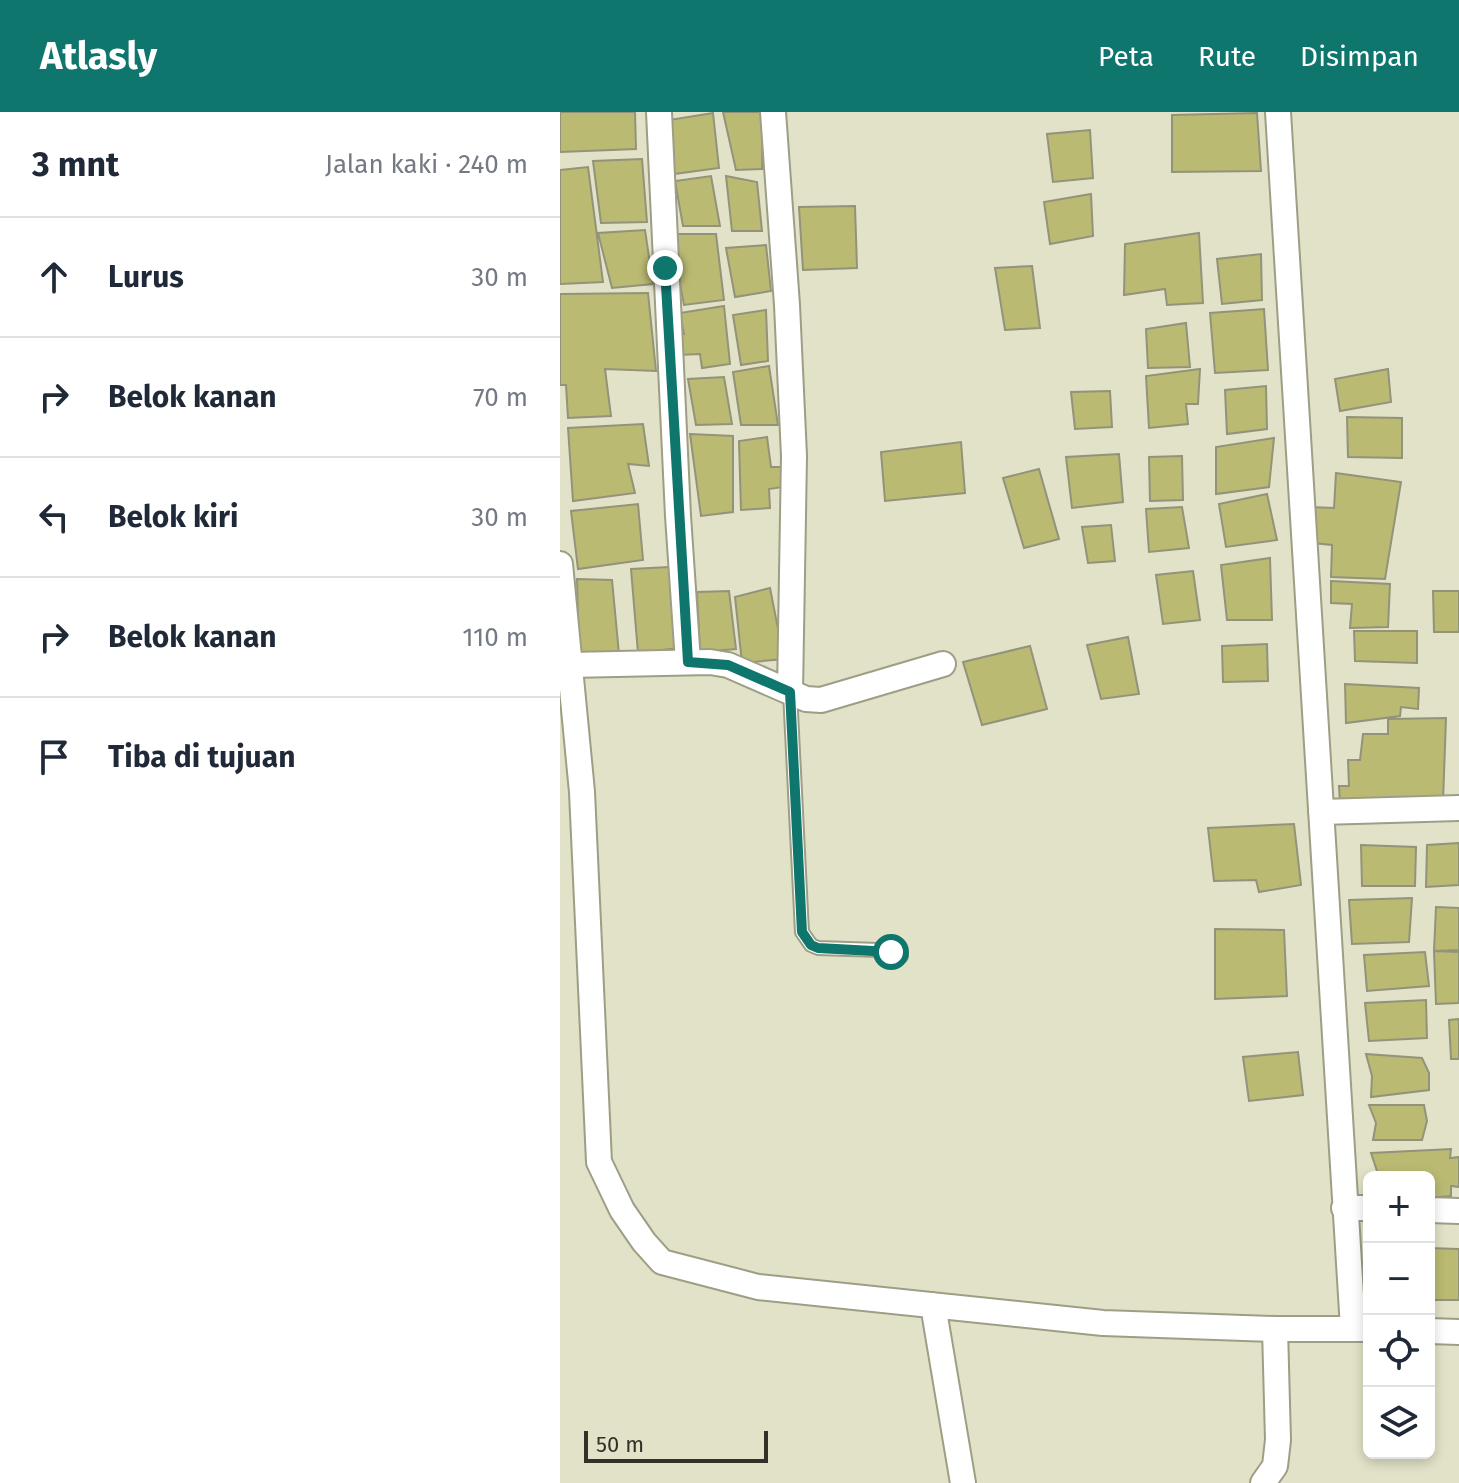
<!DOCTYPE html>
<html lang="id">
<meta charset="utf-8">
<style>
:root{--surface:#fff;--page:#f6f6f7;--text:#1f2937;--muted:#747a83;--line:#e0e1e3;--accent:#0f766e}
body{margin:0;font-family:"Fira Sans",sans-serif;background:var(--page);color:var(--text)}
.controls{position:absolute;right:24px;bottom:24px;display:grid;overflow:hidden;border-radius:12px;box-shadow:0 4px 12px #0003}
.controls button{width:72px;height:72px;display:grid;place-items:center;padding:0;border:0;border-bottom:2px solid var(--line);background:var(--surface);color:var(--text);font:40px sans-serif}
.scale{position:absolute;left:24px;bottom:20px;width:184px;box-sizing:border-box;padding-left:8px;border:4px solid #313127;border-top:0;font-size:22px;line-height:28px;white-space:nowrap;color:#313127;-webkit-text-stroke:6px #e1e2c7;paint-order:stroke}
.stop{position:absolute;width:24px;height:24px;margin:-18px;border:6px solid #0f766e;border-radius:50%;background:#fff}
.stop.end{background:#0f766e;border-color:#fff;box-shadow:0 2px 8px #0008}
.list{margin:0;padding:0;list-style:none}
h2{display:flex;justify-content:space-between;align-items:center;height:104px;margin:0;padding:0 32px;font-size:34px}
h2 small{font-size:26px;font-weight:400;color:var(--muted)}
.list li{display:grid;grid-template-columns:52px 1fr auto;gap:24px;align-items:center;box-sizing:border-box;height:120px;padding:0 32px;border-top:2px solid var(--line)}
.list b{display:block;font-size:30px;white-space:nowrap}
.list em{font-size:26px;font-style:normal;color:var(--muted)}
.icon{flex:none;width:44px;height:44px;fill:none;stroke:currentColor;stroke-width:2;stroke-linecap:round;stroke-linejoin:round}
.map{position:relative;flex:none;width:899px;height:1371px;overflow:hidden}
header{display:flex;align-items:center;gap:48px;box-sizing:border-box;height:112px;padding:0 40px;background:var(--accent);color:#fff}
header strong{font-size:38px}
nav{display:flex;gap:44px;margin-inline-start:auto;font-size:28px}
main{display:flex}
aside{flex:1;background:var(--surface)}
.map>svg:first-child{display:block}
.building{fill:#baba73;stroke:#93937b;stroke-width:2}
.lines{fill:none;stroke-linecap:round;stroke-linejoin:round}
.lane-casing{stroke:#9d9e85;stroke-width:16}
.street-casing{stroke:#9d9e85;stroke-width:28}
.lane{stroke:#fff;stroke-width:12}
.street{stroke:#fff;stroke-width:24}
.route{stroke:#0f766e;stroke-width:10}
</style>
<header>
<strong>Atlasly</strong>
<nav><a>Peta</a><a>Rute</a><a>Disimpan</a></nav>
</header>
<main>
<aside>
<h2>3 mnt<small>Jalan kaki · 240 m</small></h2>
<ul class="list">
<li><svg class="icon" aria-label="ahead" viewBox="0 0 24 24"><path d="M12 20V5M6 11l6-6 6 6"/></svg><div><b>Lurus</b></div><em>30 m</em></li>
<li><svg class="icon" aria-label="right" viewBox="0 0 24 24"><path d="M7 20v-9h11M14 6l5 5-5 5"/></svg><div><b>Belok kanan</b></div><em>70 m</em></li>
<li><svg class="icon" aria-label="left" viewBox="0 0 24 24"><path d="M17 20v-9H6M10 6l-5 5 5 5"/></svg><div><b>Belok kiri</b></div><em>30 m</em></li>
<li><svg class="icon" aria-label="right" viewBox="0 0 24 24"><path d="M7 20v-9h11M14 6l5 5-5 5"/></svg><div><b>Belok kanan</b></div><em>110 m</em></li>
<li><svg class="icon" aria-label="arrive" viewBox="0 0 24 24"><path d="M6 21V4h12l-3 4 3 4H6"/></svg><div><b>Tiba di tujuan</b></div></li>
</ul>
</aside>
<div class="map">
<svg width="899" height="1371" viewBox="0 0 899 1371">
<rect width="100%" height="100%" fill="#e1e2c7"/>
<path class="building" d="M0 0H75L76 37 0 40Z
M163 0H203L202 57 176 58Z
M153 1 159 56 114 62 109 8Z
M697 1 701 59 612 60V3Z
M530 18 533 66 493 70 487 22Z
M82 47 87 110 41 111 33 49Z
M28 55 43 170 0 172V58Z
M151 64 160 114H123L115 69Z
M166 64 197 70 202 119H172Z
M531 82 533 124 490 132 484 90Z
M295 94 297 156 243 158 239 95Z
M85 118 93 172 52 176 38 121Z
M639 121 643 191 607 193 605 177 564 183 565 132Z
M111 122H156L164 188 124 193Z
M206 133 211 179 175 185 166 136Z
M701 142 702 188 662 192 657 147Z
M472 154 480 216 445 218 435 156Z
M88 181 96 259 45 257 51 304 8 306 6 273H0V182Z
M164 194 170 252 142 256 140 242 117 243 116 222H124L120 201Z
M704 197 708 258 655 261 650 201Z
M206 198 208 249 181 253 173 203Z
M626 211 630 255 588 256 586 217Z
M209 254 218 313H181L173 260Z
M640 257 638 292H626L628 312 589 316 586 264Z
M828 257 831 290 780 299 775 267Z
M164 265 172 312 136 313 128 267Z
M706 274 707 317 667 322 665 278Z
M550 279 552 315 515 317 511 280Z
M787 305 842 306V346L788 345Z
M83 312 89 354 68 352 75 381 13 389 8 316Z
M130 322 173 324V400L141 404Z
M207 325 211 355H224L223 375 209 377 210 396 181 398 179 329Z
M714 326 709 375 656 382V335Z
M401 330 405 381 325 389 321 340Z
M559 342 563 390 512 396 506 345Z
M622 344 623 388 590 389 589 345Z
M479 357 499 427 464 436 443 366Z
M776 361 841 370 825 467 771 465 772 433 753 431 751 395 774 396Z
M707 382 717 428 666 435 659 392Z
M78 392 83 448 18 457 11 399Z
M622 395 629 436 589 440 586 397Z
M551 413 555 449 528 451 522 415Z
M710 446 712 508H667L661 453Z
M109 455 118 536 78 541 71 457Z
M633 459 640 508 603 512 596 463Z
M17 467 52 468 59 542 19 544Z
M771 469 830 472 828 515 790 516 792 492 771 491Z
M210 476 224 547 182 551 175 485Z
M169 479 176 537 140 540 137 480Z
M873 479H899V520H874Z
M794 519H857V551L795 549Z
M568 525 579 582 541 587 527 533Z
M707 532 708 569 663 570 662 534Z
M470 534 487 597 422 613 403 550Z
M785 572 859 576 858 597 841 595 840 604 786 611Z
M886 606 883 690 780 691 779 674H789L788 648H800L803 622H828V607Z
M734 712 741 773 699 780 696 768 654 769 648 716Z
M899 731V773L866 775 867 733Z
M801 733 856 735 855 774H802Z
M852 786 849 830 792 832 789 788Z
M876 795 899 796V838L874 839Z
M655 817 724 818 727 884 655 887Z
M874 839 899 840V891L876 892Z
M865 840 869 874 807 879 804 843Z
M866 888 867 926 809 929 805 891Z
M899 907V947H891L889 908Z
M738 940 743 983 689 989 683 945Z
M806 942 862 946 869 961V978L811 985 812 964Z
M809 993H864L867 1009 862 1028H813L816 1011Z
M891 1037 890 1046 899 1045V1075L891 1074V1084L869 1086V1065H819L811 1041Z
M869 1136 899 1137V1188H869Z"/>
<g class="lines">
<defs>
<path id="lane" d="M230 580 242 820 251 833 258 836 319 838 341 844"/>
<path id="street" d="M99 0 118 404 128 550
M213 0 227 193 234 344 230 580
M718 0 793 1216
M0 452 22 680 39 1050 62 1098 84 1130 102 1150 198 1175 543 1211 715 1217H809
M10 553 150 550 168 553 246 587 261 588 383 552
M761 700 899 696
M784 1096H809
M869 1098 899 1099
M373 1193 403 1371
M869 1219 899 1220
M703 1371 715 1354 718 1328 715 1217"/>
</defs>
<use href="#lane" class="lane-casing"/>
<use href="#street" class="street-casing"/>
<use href="#lane" class="lane"/>
<use href="#street" class="street"/>
</g>
<g class="lines">
<path class="route" d="M105 156 128 550 168 553 230 580 242 820 251 833 258 836 331 840"/>
</g>
</svg>
<div class="controls">
<button>+</button>
<button>−</button>
<button><svg class="icon" aria-label="locate" viewBox="0 0 24 24"><circle cx="12" cy="12" r="6"/><path d="M12 2v4M12 18v4M2 12h4M18 12h4"/></svg></button>
<button><svg class="icon" aria-label="layers" viewBox="0 0 24 24"><path d="M12 4l9 5-9 5-9-5zM3 14l9 5 9-5"/></svg></button>
</div>
<div class="scale">50 m</div>
<div class="stop" style="left:331px;top:840px"></div>
<div class="stop end" style="left:105px;top:156px"></div>
</div>
</main>
